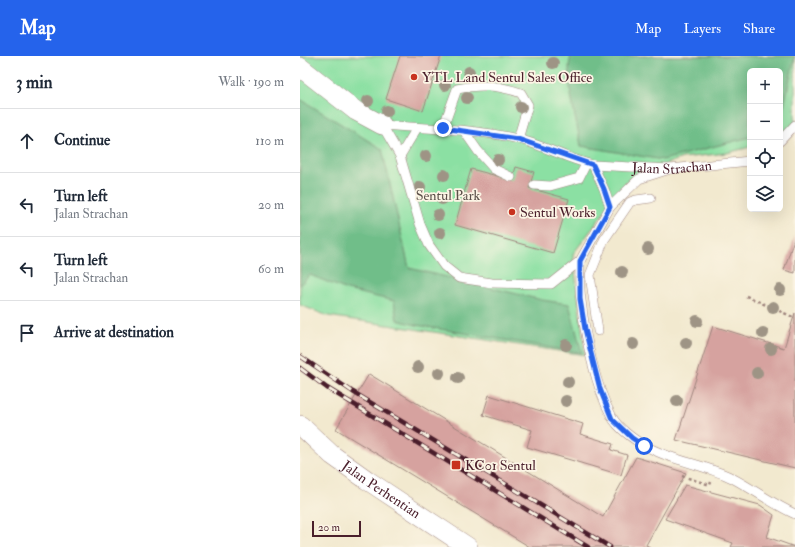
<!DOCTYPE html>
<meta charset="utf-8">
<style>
:root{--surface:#fff;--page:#f2f2f3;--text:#1f2937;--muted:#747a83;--line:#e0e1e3;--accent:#2563eb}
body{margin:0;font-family:"IM FELL Double Pica",serif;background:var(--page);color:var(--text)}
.controls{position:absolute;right:12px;top:12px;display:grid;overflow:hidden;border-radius:6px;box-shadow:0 4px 16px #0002}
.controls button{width:36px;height:36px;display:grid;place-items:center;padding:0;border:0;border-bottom:1px solid var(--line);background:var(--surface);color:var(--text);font:20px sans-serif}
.scale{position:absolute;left:12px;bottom:10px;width:49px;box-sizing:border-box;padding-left:4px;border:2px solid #4a1f2b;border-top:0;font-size:11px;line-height:14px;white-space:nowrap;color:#4a1f2b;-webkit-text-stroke:3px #fcf5e5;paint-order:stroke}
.stop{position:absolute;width:12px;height:12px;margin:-9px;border:3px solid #2563eb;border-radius:50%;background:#fff}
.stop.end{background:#2563eb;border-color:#fff;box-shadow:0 1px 4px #0008}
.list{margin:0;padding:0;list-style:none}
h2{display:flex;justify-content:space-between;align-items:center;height:52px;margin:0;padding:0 16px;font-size:17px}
h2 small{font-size:13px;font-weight:400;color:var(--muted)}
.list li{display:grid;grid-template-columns:26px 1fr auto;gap:12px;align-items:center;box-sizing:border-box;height:64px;padding:0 16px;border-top:1px solid var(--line)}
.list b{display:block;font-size:15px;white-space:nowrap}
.list p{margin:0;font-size:13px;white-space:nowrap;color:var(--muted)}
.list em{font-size:13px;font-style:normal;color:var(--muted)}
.icon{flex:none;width:22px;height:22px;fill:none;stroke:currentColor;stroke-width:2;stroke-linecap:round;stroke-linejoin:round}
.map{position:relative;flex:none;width:495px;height:491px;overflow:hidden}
header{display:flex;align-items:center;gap:24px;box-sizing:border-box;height:56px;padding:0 20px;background:var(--accent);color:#fff}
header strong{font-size:19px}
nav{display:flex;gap:22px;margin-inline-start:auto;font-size:14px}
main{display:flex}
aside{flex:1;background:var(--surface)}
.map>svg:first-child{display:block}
.green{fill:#8be0a3;stroke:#6a8067}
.forest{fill:#70be89;stroke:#5d6e5a}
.building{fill:#d6a29f}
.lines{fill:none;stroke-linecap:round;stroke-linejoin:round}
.lane-casing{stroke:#9e847d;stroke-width:10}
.street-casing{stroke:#9e847d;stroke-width:20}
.path{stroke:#9e847d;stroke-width:2.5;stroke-dasharray:3 3;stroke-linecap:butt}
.lane{stroke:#fff;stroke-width:9}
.street{stroke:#fff;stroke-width:19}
.rail-casing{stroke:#4a1f2b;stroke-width:4.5}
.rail{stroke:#fcf5e5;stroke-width:3;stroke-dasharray:9;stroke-linecap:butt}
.tree{fill:#9e9485}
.route{stroke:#2563eb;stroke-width:5}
.poi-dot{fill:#c8321e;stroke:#fcf5e5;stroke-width:1.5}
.labels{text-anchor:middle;stroke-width:3.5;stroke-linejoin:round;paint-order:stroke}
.poi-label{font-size:14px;fill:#4a1f2b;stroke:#fcf5e5;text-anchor:start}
.street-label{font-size:14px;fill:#4a1f2b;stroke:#fcf5e5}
.park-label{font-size:14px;fill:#5a4f49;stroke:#fcf5e5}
</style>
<header>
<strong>Map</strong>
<nav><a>Map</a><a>Layers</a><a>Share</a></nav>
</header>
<main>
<aside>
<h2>3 min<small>Walk · 190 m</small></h2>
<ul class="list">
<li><svg class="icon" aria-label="ahead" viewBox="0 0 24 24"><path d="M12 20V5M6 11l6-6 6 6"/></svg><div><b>Continue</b></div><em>110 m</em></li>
<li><svg class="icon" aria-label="left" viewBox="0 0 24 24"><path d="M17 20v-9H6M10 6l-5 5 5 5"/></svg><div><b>Turn left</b><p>Jalan Strachan</p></div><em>20 m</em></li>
<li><svg class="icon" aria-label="left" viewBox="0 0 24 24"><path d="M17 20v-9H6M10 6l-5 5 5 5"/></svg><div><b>Turn left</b><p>Jalan Strachan</p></div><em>60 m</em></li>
<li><svg class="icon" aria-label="arrive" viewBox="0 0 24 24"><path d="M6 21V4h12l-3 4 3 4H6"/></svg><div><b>Arrive at destination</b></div></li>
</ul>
</aside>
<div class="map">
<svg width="495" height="491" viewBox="0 0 495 491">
<rect width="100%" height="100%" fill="#fcf5e5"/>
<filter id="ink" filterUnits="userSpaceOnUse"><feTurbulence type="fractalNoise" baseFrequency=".025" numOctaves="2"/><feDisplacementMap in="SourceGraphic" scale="8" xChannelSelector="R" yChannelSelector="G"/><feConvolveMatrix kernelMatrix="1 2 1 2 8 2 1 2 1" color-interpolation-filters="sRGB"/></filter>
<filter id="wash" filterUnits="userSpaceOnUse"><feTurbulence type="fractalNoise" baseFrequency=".012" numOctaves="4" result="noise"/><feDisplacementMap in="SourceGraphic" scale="16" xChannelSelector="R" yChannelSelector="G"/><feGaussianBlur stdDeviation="0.9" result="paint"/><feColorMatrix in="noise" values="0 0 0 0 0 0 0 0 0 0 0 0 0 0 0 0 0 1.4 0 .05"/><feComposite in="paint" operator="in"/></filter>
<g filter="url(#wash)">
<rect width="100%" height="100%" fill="#f2e9cf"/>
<path class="green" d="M0 0H495V73L480 82V15H450V91L427 97 382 102 331 121 273 198 285 299 28 260 0 249Z"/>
<path class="forest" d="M271 0H495L480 67V15H450V81L363 104 281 90C277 66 264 22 271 0Z
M0 43 82 93 109 212 242 244 269 248 282 297 116 269 97 264 94 245 47 234 10 219 0 229Z"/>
<g id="blocks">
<path class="building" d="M100 0H141L123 55 86 43Z
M216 111 234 116 229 132 269 143 253 197 155 169 171 113 212 124Z
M495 180V217L484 214Z
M495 257V412L376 384 413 270 484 292Z
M69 318 303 461 336 401 386 417 346 489 350 491H230L36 373Z
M189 339 283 368 280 378 313 388 311 394 327 399 321 419 227 391 232 374 183 359Z
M385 429 460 449 474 459 467 481 495 491H431L433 487 365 463Z"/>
</g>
</g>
<g filter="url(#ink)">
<use href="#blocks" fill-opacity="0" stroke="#9e847d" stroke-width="1"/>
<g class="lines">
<defs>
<g id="lane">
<path d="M82 69 100 100 120 168 129 189 144 210 159 222 192 227 251 228 280 205 310 151 339 123 370 113"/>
<path d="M82 69C127 73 174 72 218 83 243 89 267 103 293 109L304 133 310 151"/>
<path d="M143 72 157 33C180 28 198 29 221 37L228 49 218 83"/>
<path d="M164 75 178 95 194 113 211 121"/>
<path d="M480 85 495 69"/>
<path d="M100 100 117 72"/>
<path id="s1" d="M293 109 370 113 450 105"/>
<path d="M234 129 250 130 279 122 286 108"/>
<path d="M280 205C280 218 279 232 281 244 285 280 295 330 312 361 317 371 334 384 344 389 371 405 404 408 432 422 453 433 473 448 495 458"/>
<path d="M298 275 290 219 304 184 330 146 336 144 351 142"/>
</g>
<g id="street">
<path d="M0 11 56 55 82 69"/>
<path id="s2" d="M0 369 32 399 67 424 168 491"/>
</g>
</defs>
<use href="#lane" class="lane-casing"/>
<use href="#street" class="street-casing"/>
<path class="path" d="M446 240 495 262
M382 420 410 429 411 426"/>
<use href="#lane" class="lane"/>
<use href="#street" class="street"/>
<defs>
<path id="rail" d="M0 300 53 336 310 491
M0 312 27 332 288 491"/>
</defs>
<use href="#rail" class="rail-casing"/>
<use href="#rail" class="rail"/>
</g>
<g class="tree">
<circle cx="253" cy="7" r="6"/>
<circle cx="169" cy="16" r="6"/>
<circle cx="145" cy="29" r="6"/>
<circle cx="167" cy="42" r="6"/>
<circle cx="68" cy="45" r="6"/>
<circle cx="221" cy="51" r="6"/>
<circle cx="87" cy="55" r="6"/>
<circle cx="126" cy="100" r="6"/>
<circle cx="198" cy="104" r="6"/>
<circle cx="144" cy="119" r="6"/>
<circle cx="120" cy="131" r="6"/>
<circle cx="142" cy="143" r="6"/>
<circle cx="138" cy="159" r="6"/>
<circle cx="140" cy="177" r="6"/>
<circle cx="348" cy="193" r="6"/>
<circle cx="322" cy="216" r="6"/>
<circle cx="480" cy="234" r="6"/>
<circle cx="473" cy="251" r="6"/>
<circle cx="397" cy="265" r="6"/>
<circle cx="463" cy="277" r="6"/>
<circle cx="386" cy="287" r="6"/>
<circle cx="333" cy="288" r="6"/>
<circle cx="266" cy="289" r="6"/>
<circle cx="471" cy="293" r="6"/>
<circle cx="118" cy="311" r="6"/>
<circle cx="139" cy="317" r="6"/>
<circle cx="457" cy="317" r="6"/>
<circle cx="158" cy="322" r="6"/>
<circle cx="268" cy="326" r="6"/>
<circle cx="266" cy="345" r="6"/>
<circle cx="377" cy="345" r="6"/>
</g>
</g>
<g class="lines" filter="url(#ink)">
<path class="route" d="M143 72 218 83 293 109 304 133 310 151 280 205V243L285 273 300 333 312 363 332 382 344 390"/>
</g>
<g class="poi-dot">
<circle cx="114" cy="21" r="4"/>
<circle cx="212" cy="156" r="4"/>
<rect x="151" y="404" width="10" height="10" rx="2"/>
</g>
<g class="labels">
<g class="poi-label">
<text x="122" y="26">YTL Land Sentul Sales Office</text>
<text x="220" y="161">Sentul Works</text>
<text x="165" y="414">KC01 Sentul</text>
</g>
<g class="street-label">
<text dy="5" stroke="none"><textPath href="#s1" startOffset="79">Jalan Strachan</textPath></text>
<text dy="5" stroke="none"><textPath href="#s2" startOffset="104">Jalan Perhentian</textPath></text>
</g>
<g class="park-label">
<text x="148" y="144">Sentul Park</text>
</g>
</g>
</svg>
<div class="controls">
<button>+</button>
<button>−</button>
<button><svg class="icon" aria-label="locate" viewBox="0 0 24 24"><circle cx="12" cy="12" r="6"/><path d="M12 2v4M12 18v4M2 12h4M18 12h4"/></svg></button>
<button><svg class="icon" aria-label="layers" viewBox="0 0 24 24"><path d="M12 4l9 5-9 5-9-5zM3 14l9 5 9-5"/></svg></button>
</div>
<div class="scale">20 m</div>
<div class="stop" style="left:344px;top:390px"></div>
<div class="stop end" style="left:143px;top:72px"></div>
</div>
</main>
